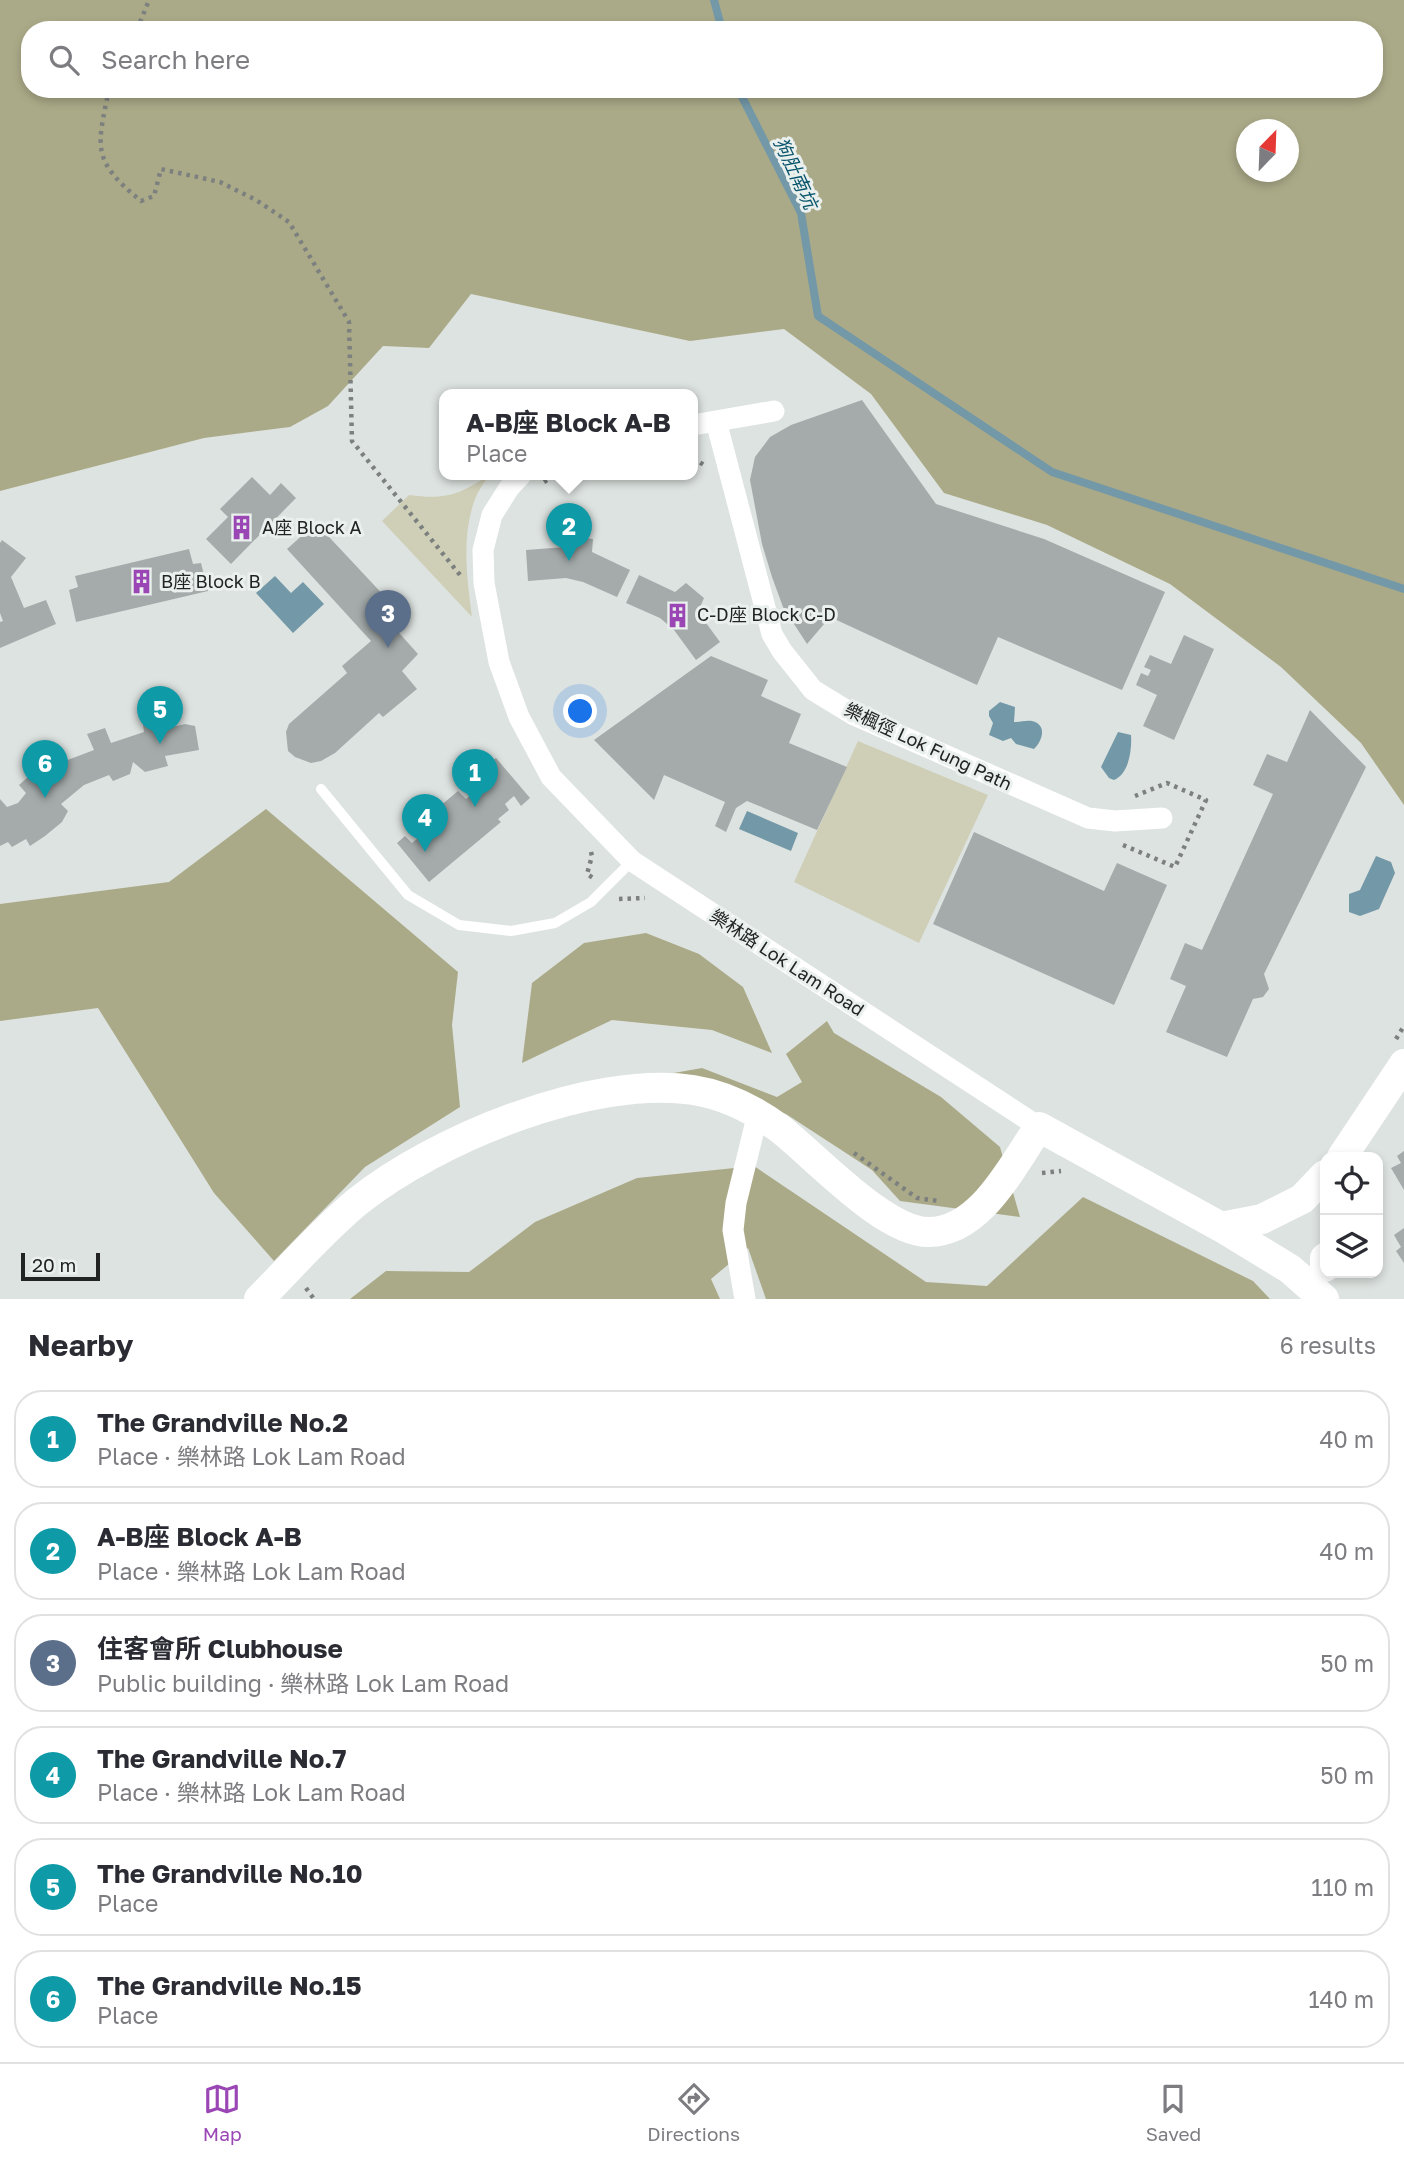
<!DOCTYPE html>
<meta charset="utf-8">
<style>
:root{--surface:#fff;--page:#f7f7f7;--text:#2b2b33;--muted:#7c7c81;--line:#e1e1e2;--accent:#9a47b5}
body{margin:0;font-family:"Golos Text","Noto Sans TC",sans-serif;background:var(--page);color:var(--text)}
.controls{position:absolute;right:21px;bottom:21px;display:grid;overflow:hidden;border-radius:14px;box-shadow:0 4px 10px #0003}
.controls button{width:63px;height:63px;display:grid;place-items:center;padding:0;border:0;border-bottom:2px solid var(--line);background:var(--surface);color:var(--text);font:35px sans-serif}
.compass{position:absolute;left:1236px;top:119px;width:63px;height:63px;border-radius:50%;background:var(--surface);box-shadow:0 4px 10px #0003;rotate:23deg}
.scale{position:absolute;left:21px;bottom:18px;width:79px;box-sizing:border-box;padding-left:7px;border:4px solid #222423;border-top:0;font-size:19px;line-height:24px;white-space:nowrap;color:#222423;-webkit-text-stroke:5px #eaf0ed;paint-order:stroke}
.you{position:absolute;left:581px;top:712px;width:24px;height:24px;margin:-18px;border:5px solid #fff;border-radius:50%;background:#1a73e8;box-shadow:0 0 0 10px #1a73e833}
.badge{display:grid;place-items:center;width:46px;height:46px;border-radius:50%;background:var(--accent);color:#fff;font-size:23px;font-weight:700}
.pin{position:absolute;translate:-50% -58px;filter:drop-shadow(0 2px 4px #0008)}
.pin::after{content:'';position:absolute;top:37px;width:24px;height:21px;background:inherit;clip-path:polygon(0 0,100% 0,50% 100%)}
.popup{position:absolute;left:439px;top:389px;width:259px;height:91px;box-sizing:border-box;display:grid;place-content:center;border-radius:14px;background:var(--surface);filter:drop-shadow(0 2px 5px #0005);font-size:23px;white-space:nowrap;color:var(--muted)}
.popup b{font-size:26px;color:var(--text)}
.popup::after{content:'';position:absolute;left:50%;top:100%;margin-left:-14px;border:14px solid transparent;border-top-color:var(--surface)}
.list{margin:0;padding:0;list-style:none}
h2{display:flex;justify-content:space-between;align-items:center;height:91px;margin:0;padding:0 28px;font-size:30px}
h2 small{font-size:23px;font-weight:400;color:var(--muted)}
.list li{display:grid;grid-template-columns:46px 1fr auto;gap:21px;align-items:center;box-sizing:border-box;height:98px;margin:0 14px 14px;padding:0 14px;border:2px solid var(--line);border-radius:28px}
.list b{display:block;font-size:26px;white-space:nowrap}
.list p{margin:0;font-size:23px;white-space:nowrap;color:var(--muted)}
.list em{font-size:23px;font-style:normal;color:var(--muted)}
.icon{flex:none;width:38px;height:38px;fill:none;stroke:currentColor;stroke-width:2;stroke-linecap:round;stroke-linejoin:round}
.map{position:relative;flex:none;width:1404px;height:1299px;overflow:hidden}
.search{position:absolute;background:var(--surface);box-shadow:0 4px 10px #0003;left:21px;right:21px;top:21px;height:77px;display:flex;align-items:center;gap:18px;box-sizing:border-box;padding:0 24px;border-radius:28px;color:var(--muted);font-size:26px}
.sheet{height:763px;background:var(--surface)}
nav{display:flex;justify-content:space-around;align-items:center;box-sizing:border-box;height:98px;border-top:2px solid var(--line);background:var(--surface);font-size:19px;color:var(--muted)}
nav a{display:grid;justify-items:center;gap:4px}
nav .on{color:var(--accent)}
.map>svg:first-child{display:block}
.green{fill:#cfcfb8}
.forest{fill:#abaa88;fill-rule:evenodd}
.water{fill:#7398a7}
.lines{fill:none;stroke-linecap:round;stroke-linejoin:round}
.stream{stroke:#7398a7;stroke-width:8}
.building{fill:#a5abab}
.path{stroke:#7c807e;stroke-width:4.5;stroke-dasharray:3.5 5;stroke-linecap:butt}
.lane{stroke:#fff;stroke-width:10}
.street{stroke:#fff;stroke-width:21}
.secondary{stroke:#fff;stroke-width:30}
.labels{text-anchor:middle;stroke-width:6;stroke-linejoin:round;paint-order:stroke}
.poi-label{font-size:18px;fill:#222423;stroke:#eaf0ed;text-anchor:start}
.street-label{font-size:18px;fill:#222423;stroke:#eaf0ed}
.water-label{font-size:19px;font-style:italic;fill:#08546c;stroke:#eaf0ed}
</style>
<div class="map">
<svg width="1404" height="1299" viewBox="0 0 1404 1299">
<rect width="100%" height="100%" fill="#dde3e0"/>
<path class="green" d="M489 475C484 483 478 491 475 499 461 537 467 578 472 617L382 521 409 495C445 500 459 495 489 475Z
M858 741 988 795 919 943 794 882Z"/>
<path class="forest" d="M0 0H1404V805L1361 743 1281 667 1170 584 1047 525 944 493 871 394 784 329 690 341 471 294 429 348 383 346 328 406 290 427 204 438 0 491ZM30 30H1374V89H30ZM1246 130H1288V172H1246Z
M266 809 458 972 452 1025 460 1107 365 1167 274 1261 214 1193 98 1008 0 1021V904L169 882Z
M646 933 699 954 743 987 772 1053 712 1030 612 1020 522 1063 532 983 584 943Z
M827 1021 834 1033 941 1097 1000 1147 1020 1217 900 1201 872 1170 786 1114 657 1076 702 1068 777 1097 802 1082 786 1054Z
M754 1166 926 1282 987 1286 1083 1197 1253 1281 1270 1299H766L748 1248 711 1279 720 1299H350L386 1271 469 1272 535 1222 637 1178Z"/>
<path class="water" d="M275 576 291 593 303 582 324 604 293 633 256 593Z
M1000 702 1015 707 1014 722C1020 722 1026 720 1032 721 1048 725 1042 741 1034 749L1016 744 1011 738 1003 741 989 735 993 723 989 716V711Z
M1118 732 1131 735C1132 750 1129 774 1114 780L1109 778 1101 767Z
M747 811 798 833 791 851 739 829Z
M1376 856 1391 862 1395 873 1379 909 1360 916 1349 912V894L1360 890Z"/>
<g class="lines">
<path class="stream" d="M714 0 722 30
M738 89 801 213 818 316 1052 472 1404 589"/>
</g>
<path class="building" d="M862 400 936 504 1044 539 1165 592 1122 690 998 637 977 685 830 617 807 644 783 607 772 577 762 544 750 480 755 457 770 437 791 425Z
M252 477 270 495 281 483 296 498 231 564 206 539 228 517 220 509Z
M316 523 403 616 392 625 418 654 402 671 417 689 383 717 379 713 335 753 321 761 311 763 295 757 288 751 286 732 289 724 347 673 342 666 371 641 287 549Z
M568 536 593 539 592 552 630 570 617 597 583 582 566 578 528 581 526 550 565 547Z
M2 540 26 558 11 577 24 608 46 600 56 624 0 648V622L3 621 0 613V543Z
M189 549 193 564 201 563 208 591 76 622 69 590 78 587 75 576Z
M639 575 675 592 686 583 704 598 698 612 720 642 696 660 674 630 660 618 626 603Z
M1184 635 1214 649 1174 740 1143 726 1157 695 1136 685 1141 673 1148 676 1151 670 1144 667 1150 655 1171 664Z
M711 656 768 680 761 696 801 714 789 743 847 767 817 830 747 801 736 808 726 832 715 826 725 802 664 775 654 800 594 740Z
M1310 710 1366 767 1264 974 1269 989 1263 997 1253 999 1227 1057 1166 1032 1186 986 1170 979 1185 943 1202 950 1273 794 1253 785 1267 754 1287 762Z
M156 716 160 730 185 724 195 726 199 750 165 756 168 766 145 772 133 762 130 774 113 781 109 775 84 785 61 804 68 811 62 822 45 836 30 846 26 839 12 847 8 842 0 846V799L7 807 18 803 26 793 19 785 29 776 39 786 50 772 65 761 94 750 87 734 105 728 111 743 144 732 142 718Z
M496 758 530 798 521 806 514 796 505 804 509 810 498 819 501 822 429 882 397 843 405 836 412 843 440 820 433 812 458 791 466 799 480 788 493 776 485 767Z
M974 832 1104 891 1117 863 1167 885 1114 1005 933 924Z
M1404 1151V1190L1391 1168 1401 1163 1397 1156Z
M1404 1228V1263L1396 1251 1401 1247 1394 1235Z"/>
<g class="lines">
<path class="path" d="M137 30 149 0
M109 89C97 148 91 160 141 201L154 196 161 169 220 182 256 200 289 222 349 322 352 441 460 575
M693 458 704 465
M544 482 555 475
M1123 845 1175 867 1206 800 1167 783 1135 796
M591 852 592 856 587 874 593 878
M619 899 645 898
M1396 1039 1404 1026
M854 1153 917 1198 939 1201
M1042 1173 1061 1171
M306 1288 314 1299"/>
<path class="lane" d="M321 789 408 895 459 925 511 931 555 923 591 902 632 861"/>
<path class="street" d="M716 421 772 634 782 651 813 690 854 715 1088 818 1115 821 1162 818
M693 425 774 411
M521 475 509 488 492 515 483 550 484 583 499 662 519 717 551 777 632 861 1039 1127
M745 1299 733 1230 736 1203 758 1113"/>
<path class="secondary" d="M1342 1157 1404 1064
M1221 1227 1262 1219 1302 1199 1325 1175
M1325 1258V1267
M259 1299C291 1267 322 1231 357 1202 436 1139 591 1075 693 1090 725 1095 753 1109 779 1128 815 1156 885 1233 929 1232 981 1232 1013 1164 1039 1127L1221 1227 1290 1269 1324 1299"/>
</g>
<defs>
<symbol id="building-bare" viewBox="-9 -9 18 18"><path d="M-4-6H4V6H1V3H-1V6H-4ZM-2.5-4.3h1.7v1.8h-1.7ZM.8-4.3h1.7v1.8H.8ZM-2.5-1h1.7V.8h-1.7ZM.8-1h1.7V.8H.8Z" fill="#9a47b5" stroke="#eaf0ed" stroke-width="2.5" paint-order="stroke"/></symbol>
</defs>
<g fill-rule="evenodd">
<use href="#building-bare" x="224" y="510" width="35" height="35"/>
<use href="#building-bare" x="124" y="564" width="35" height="35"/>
<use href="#building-bare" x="660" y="598" width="35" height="35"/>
</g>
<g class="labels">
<g class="poi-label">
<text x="262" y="534">A座 Block A</text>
<text x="161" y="588">B座 Block B</text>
<text x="697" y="621">C-D座 Block C-D</text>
</g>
<g class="street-label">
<text transform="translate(928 747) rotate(25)" y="6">樂楓徑 Lok Fung Path</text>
<text transform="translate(787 963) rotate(33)" y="6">樂林路 Lok Lam Road</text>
</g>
<g class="water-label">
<text transform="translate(796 173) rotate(65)" y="7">狗肚南坑</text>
</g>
</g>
</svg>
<div class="controls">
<button><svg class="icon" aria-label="locate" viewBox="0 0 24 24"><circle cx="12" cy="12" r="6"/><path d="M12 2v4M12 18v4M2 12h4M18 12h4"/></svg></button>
<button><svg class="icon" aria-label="layers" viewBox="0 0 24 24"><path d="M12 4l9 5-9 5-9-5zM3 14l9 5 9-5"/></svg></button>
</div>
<svg class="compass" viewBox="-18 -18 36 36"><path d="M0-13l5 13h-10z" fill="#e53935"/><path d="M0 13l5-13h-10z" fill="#7c7c81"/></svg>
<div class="scale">20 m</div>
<div class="you"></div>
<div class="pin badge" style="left:475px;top:807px;background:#0f9aa8">1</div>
<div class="pin badge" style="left:569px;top:561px;background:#0f9aa8">2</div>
<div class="popup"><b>A-B座 Block A-B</b>Place</div>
<div class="pin badge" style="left:388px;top:648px;background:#5c6f8a">3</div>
<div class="pin badge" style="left:425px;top:852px;background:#0f9aa8">4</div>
<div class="pin badge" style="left:160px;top:744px;background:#0f9aa8">5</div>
<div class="pin badge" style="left:45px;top:798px;background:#0f9aa8">6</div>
<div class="search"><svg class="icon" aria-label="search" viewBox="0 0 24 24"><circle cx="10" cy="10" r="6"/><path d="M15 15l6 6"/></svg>Search here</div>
</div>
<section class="sheet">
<h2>Nearby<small>6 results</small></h2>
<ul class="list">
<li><span class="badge" style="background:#0f9aa8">1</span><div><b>The Grandville No.2</b><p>Place · 樂林路 Lok Lam Road</p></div><em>40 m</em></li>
<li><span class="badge" style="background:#0f9aa8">2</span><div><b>A-B座 Block A-B</b><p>Place · 樂林路 Lok Lam Road</p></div><em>40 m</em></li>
<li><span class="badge" style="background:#5c6f8a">3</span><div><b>住客會所 Clubhouse</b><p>Public building · 樂林路 Lok Lam Road</p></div><em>50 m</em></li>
<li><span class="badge" style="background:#0f9aa8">4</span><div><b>The Grandville No.7</b><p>Place · 樂林路 Lok Lam Road</p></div><em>50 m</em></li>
<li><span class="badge" style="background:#0f9aa8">5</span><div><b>The Grandville No.10</b><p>Place</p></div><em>110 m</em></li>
<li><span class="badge" style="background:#0f9aa8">6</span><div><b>The Grandville No.15</b><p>Place</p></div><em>140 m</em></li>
</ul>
</section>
<nav>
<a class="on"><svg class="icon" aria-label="map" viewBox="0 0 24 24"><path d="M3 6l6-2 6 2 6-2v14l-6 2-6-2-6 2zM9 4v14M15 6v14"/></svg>Map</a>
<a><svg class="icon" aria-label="directions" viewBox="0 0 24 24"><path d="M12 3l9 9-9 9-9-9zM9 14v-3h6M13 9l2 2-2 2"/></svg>Directions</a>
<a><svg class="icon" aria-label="saved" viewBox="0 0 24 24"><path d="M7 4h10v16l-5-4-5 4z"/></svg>Saved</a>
</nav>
